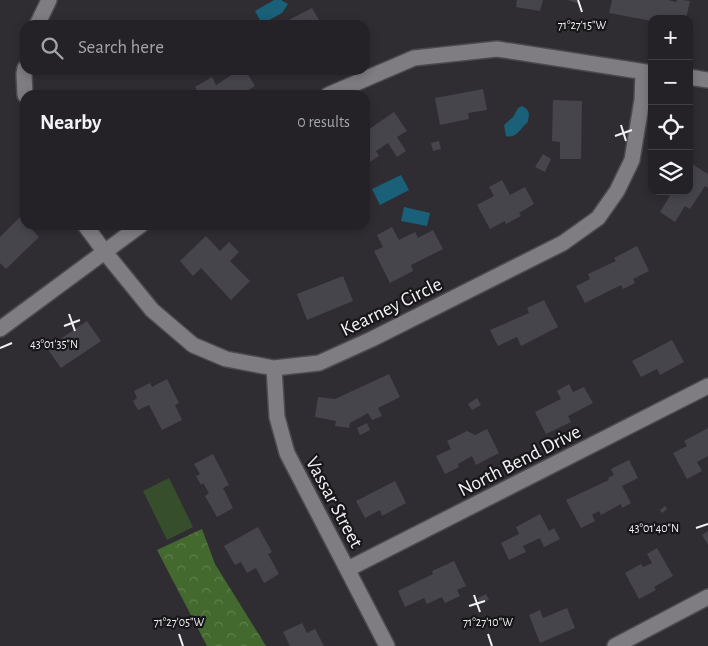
<!DOCTYPE html>
<meta charset="utf-8">
<style>
:root{--surface:#242226;--page:#2c2a2e;--text:#f1f3f6;--muted:#a3a4a7;--line:#413f43}
body{margin:0;font-family:"Alegreya Sans",sans-serif;background:var(--page);color:var(--text)}
.controls{position:absolute;right:15px;top:15px;display:grid;overflow:hidden;border-radius:10px;box-shadow:0 2px 8px #0003}
.controls button{width:45px;height:45px;display:grid;place-items:center;padding:0;border:0;border-bottom:1px solid var(--line);background:var(--surface);color:var(--text);font:25px sans-serif}
.list{margin:0;padding:0;list-style:none}
h2{display:flex;justify-content:space-between;align-items:center;height:65px;margin:0;padding:0 20px;font-size:21px}
h2 small{font-size:16px;font-weight:400;color:var(--muted)}
.icon{flex:none;width:28px;height:28px;fill:none;stroke:currentColor;stroke-width:2;stroke-linecap:round;stroke-linejoin:round}
.map{position:relative;flex:none;width:708px;height:646px;overflow:hidden}
.search{position:absolute;background:var(--surface);box-shadow:0 2px 8px #0003;left:20px;top:20px;width:350px;height:55px;display:flex;align-items:center;gap:12px;box-sizing:border-box;padding:0 18px;border-radius:15px;color:var(--muted);font-size:19px}
.panel{position:absolute;background:var(--surface);box-shadow:0 2px 8px #0003;left:20px;top:90px;width:350px;height:140px;border-radius:15px}
.map>svg:first-child{display:block}
.forest{fill:url(#forest-crowns)}
.pitch{fill:#374e2c}
.water{fill:#196078}
.building{fill:#46454c}
.lines{fill:none;stroke-linecap:round;stroke-linejoin:round}
.minor-casing{stroke:#4c4a4e;stroke-width:18}
.minor{stroke:#7f7c82;stroke-width:15}
.ticks{fill:none;stroke:#f2f0f4;stroke-width:2}
.labels{text-anchor:middle;stroke-width:4.5;stroke-linejoin:round;paint-order:stroke}
.street-label{font-size:20px;fill:#f2f0f4;stroke:#171618}
.ticks-label{font-size:12px;text-anchor:middle;fill:#f2f0f4;stroke:#171618;stroke-width:4.5;stroke-linejoin:round;paint-order:stroke}
</style>
<div class="map">
<svg width="708" height="646" viewBox="0 0 708 646">
<defs>
<pattern id="forest-crowns" width="20" height="18" patternUnits="userSpaceOnUse" patternTransform="scale(1.25)"><rect width="20" height="18" fill="#43692f"/><path d="M2 6a3 3 0 1 1 6 0M12 15a3 3 0 1 1 6 0" fill="none" stroke="#5f7f4e"/></pattern>
</defs>
<rect width="100%" height="100%" fill="#302d32"/>
<path class="forest" d="M202 529 215 564 266 646H207L157 550Z"/>
<path class="pitch" d="M169 478 193 527 167 540 143 491Z"/>
<path class="water" d="M274 0H281L288 4 282 13 262 24 255 11Z
M522 106 527 109 529 114 528 122C520 128 517 139 506 136L504 125 513 117 518 108Z
M401 175 409 190 380 205 372 189Z
M404 207 430 213 427 226 401 221Z"/>
<path class="building" d="M517 0H543L540 11 516 7Z
M567 0H579L578 3Z
M612 0H668L676 2 677 0H683L690 1 686 19H652V21L609 13Z
M312 8 322 25H279Z
M239 70H245L255 86 240 95H200L195 87 212 77 216 85Z
M483 89 487 110 468 113 469 119 440 125 435 98Z
M553 100 582 101 581 159H560V142L552 141Z
M394 112 407 131 397 137 406 151 397 157 388 143 376 151 379 156 365 165V141L367 140 365 136V132Z
M439 141 441 149 433 151 431 143Z
M543 154 551 159 545 172 535 167Z
M689 162 708 174V188L705 186 690 209 685 206 675 222 660 212 671 194 673 195 675 191H689Z
M502 180 510 195 525 187 534 204 519 213 521 216 506 224 505 221 490 229 477 205 494 196 489 187Z
M20 217 25 222V225H28L39 237 6 269 0 263V237Z
M392 227 399 240 415 232 418 238 433 230 443 249 411 265 413 271 390 283 374 251 383 247 377 235Z
M206 236 220 251 229 242 239 252 230 261 250 281 231 300 201 268 193 276 180 261Z
M637 246 649 271 633 279 635 283 623 289 621 285 585 303 576 286 590 279 588 274 616 261 614 258Z
M343 276 353 301 307 320 297 294Z
M544 300 558 327 521 346 517 337 498 346 490 330 529 313 527 308Z
M87 321 101 341 61 368 47 348Z
M672 340 684 362 660 375 657 369 641 377 632 361Z
M389 374 400 397 378 408 382 416 372 420 368 413 350 423 349 428 335 426 336 421 315 417 318 397 335 399Z
M167 379 179 403 175 405 182 420 162 430 149 405 138 410 133 401 137 398 134 391 150 383 152 387Z
M569 384 573 392 584 387 593 403 568 416 571 422 546 434 535 412 561 399 557 391Z
M477 398 481 405 472 410 468 404Z
M367 423 370 430 360 435 357 428Z
M708 428V456L697 462 702 471 687 479 673 453 687 446 684 441Z
M487 429 499 453 476 465 472 456 458 464 459 467 445 474 436 456 451 449 447 441 467 431 475 435Z
M213 454 229 485 223 488 233 508 217 517 205 496 209 493 203 483 201 485 196 476 200 474 194 464Z
M629 460 638 478 622 486 631 503 622 508 621 504 601 515 599 511 592 515 595 521 581 528 566 500 609 480 608 478 614 475 611 469Z
M395 481 406 503 382 516 380 510 365 518 356 501Z
M665 506 667 509 662 513 660 510Z
M540 514 549 531 554 528 560 539 544 547 540 538 523 546 526 552 509 560 501 543 519 534 516 527Z
M258 527 272 552 268 554 279 574 264 583 256 568 247 573 241 562 235 565 224 546Z
M708 531V545L702 535Z
M657 548 673 576 654 587 656 590 639 599 625 573 641 564 643 567 652 563 647 554Z
M454 561 466 586 457 590 460 596 445 603 442 597 427 604 424 598 405 607 398 591 433 574 432 571Z
M486 594 489 600 480 603 478 598Z
M567 608 575 628 540 643 529 615 540 610 543 618Z
M302 623 307 633 315 629 324 646H290L283 632Z"/>
<g class="lines">
<defs>
<path id="minor" d="M37 25 49 0
M25 68 24 74 25 95
M689 77 708 80
M328 95 414 58 497 49 652 73
M85 225 104 251 152 310 193 345 226 359 274 368 319 363 372 339 563 243 598 218 617 191 632 160 642 100 643 72
M0 329 141 225
M274 368 277 417 287 453 387 646
M348 569 708 386
M615 646 708 597"/>
</defs>
<use href="#minor" class="minor-casing"/>
<use href="#minor" class="minor"/>
</g>
<path class="ticks" d="M578 0 582 12M621 125 626 141M615 136 632 130M69 314 75 331M64 326 80 320M0 348 12 343M696 528 708 524M474 595 480 612M469 606 485 601M179 634 183 646M488 634 492 646"/>
<g class="labels">
<g class="street-label">
<text transform="translate(391 306) rotate(-26)" y="7">Kearney Circle</text>
<text transform="translate(519 460) rotate(-27)" y="7">North Bend Drive</text>
<text transform="translate(335 502) rotate(62)" y="7">Vassar Street</text>
</g>
</g>
<g class="ticks-label">
<text x="582" y="29">71°27'15"W</text>
<text x="54" y="348">43°01'35"N</text>
<text x="654" y="532">43°01'40"N</text>
<text x="179" y="626">71°27'05"W</text>
<text x="488" y="626">71°27'10"W</text>
</g>
</svg>
<div class="controls">
<button>+</button>
<button>−</button>
<button><svg class="icon" aria-label="locate" viewBox="0 0 24 24"><circle cx="12" cy="12" r="6"/><path d="M12 2v4M12 18v4M2 12h4M18 12h4"/></svg></button>
<button><svg class="icon" aria-label="layers" viewBox="0 0 24 24"><path d="M12 4l9 5-9 5-9-5zM3 14l9 5 9-5"/></svg></button>
</div>
<div class="search"><svg class="icon" aria-label="search" viewBox="0 0 24 24"><circle cx="10" cy="10" r="6"/><path d="M15 15l6 6"/></svg>Search here</div>
<section class="panel">
<h2>Nearby<small>0 results</small></h2>
<ul class="list">
</ul>
</section>
</div>
